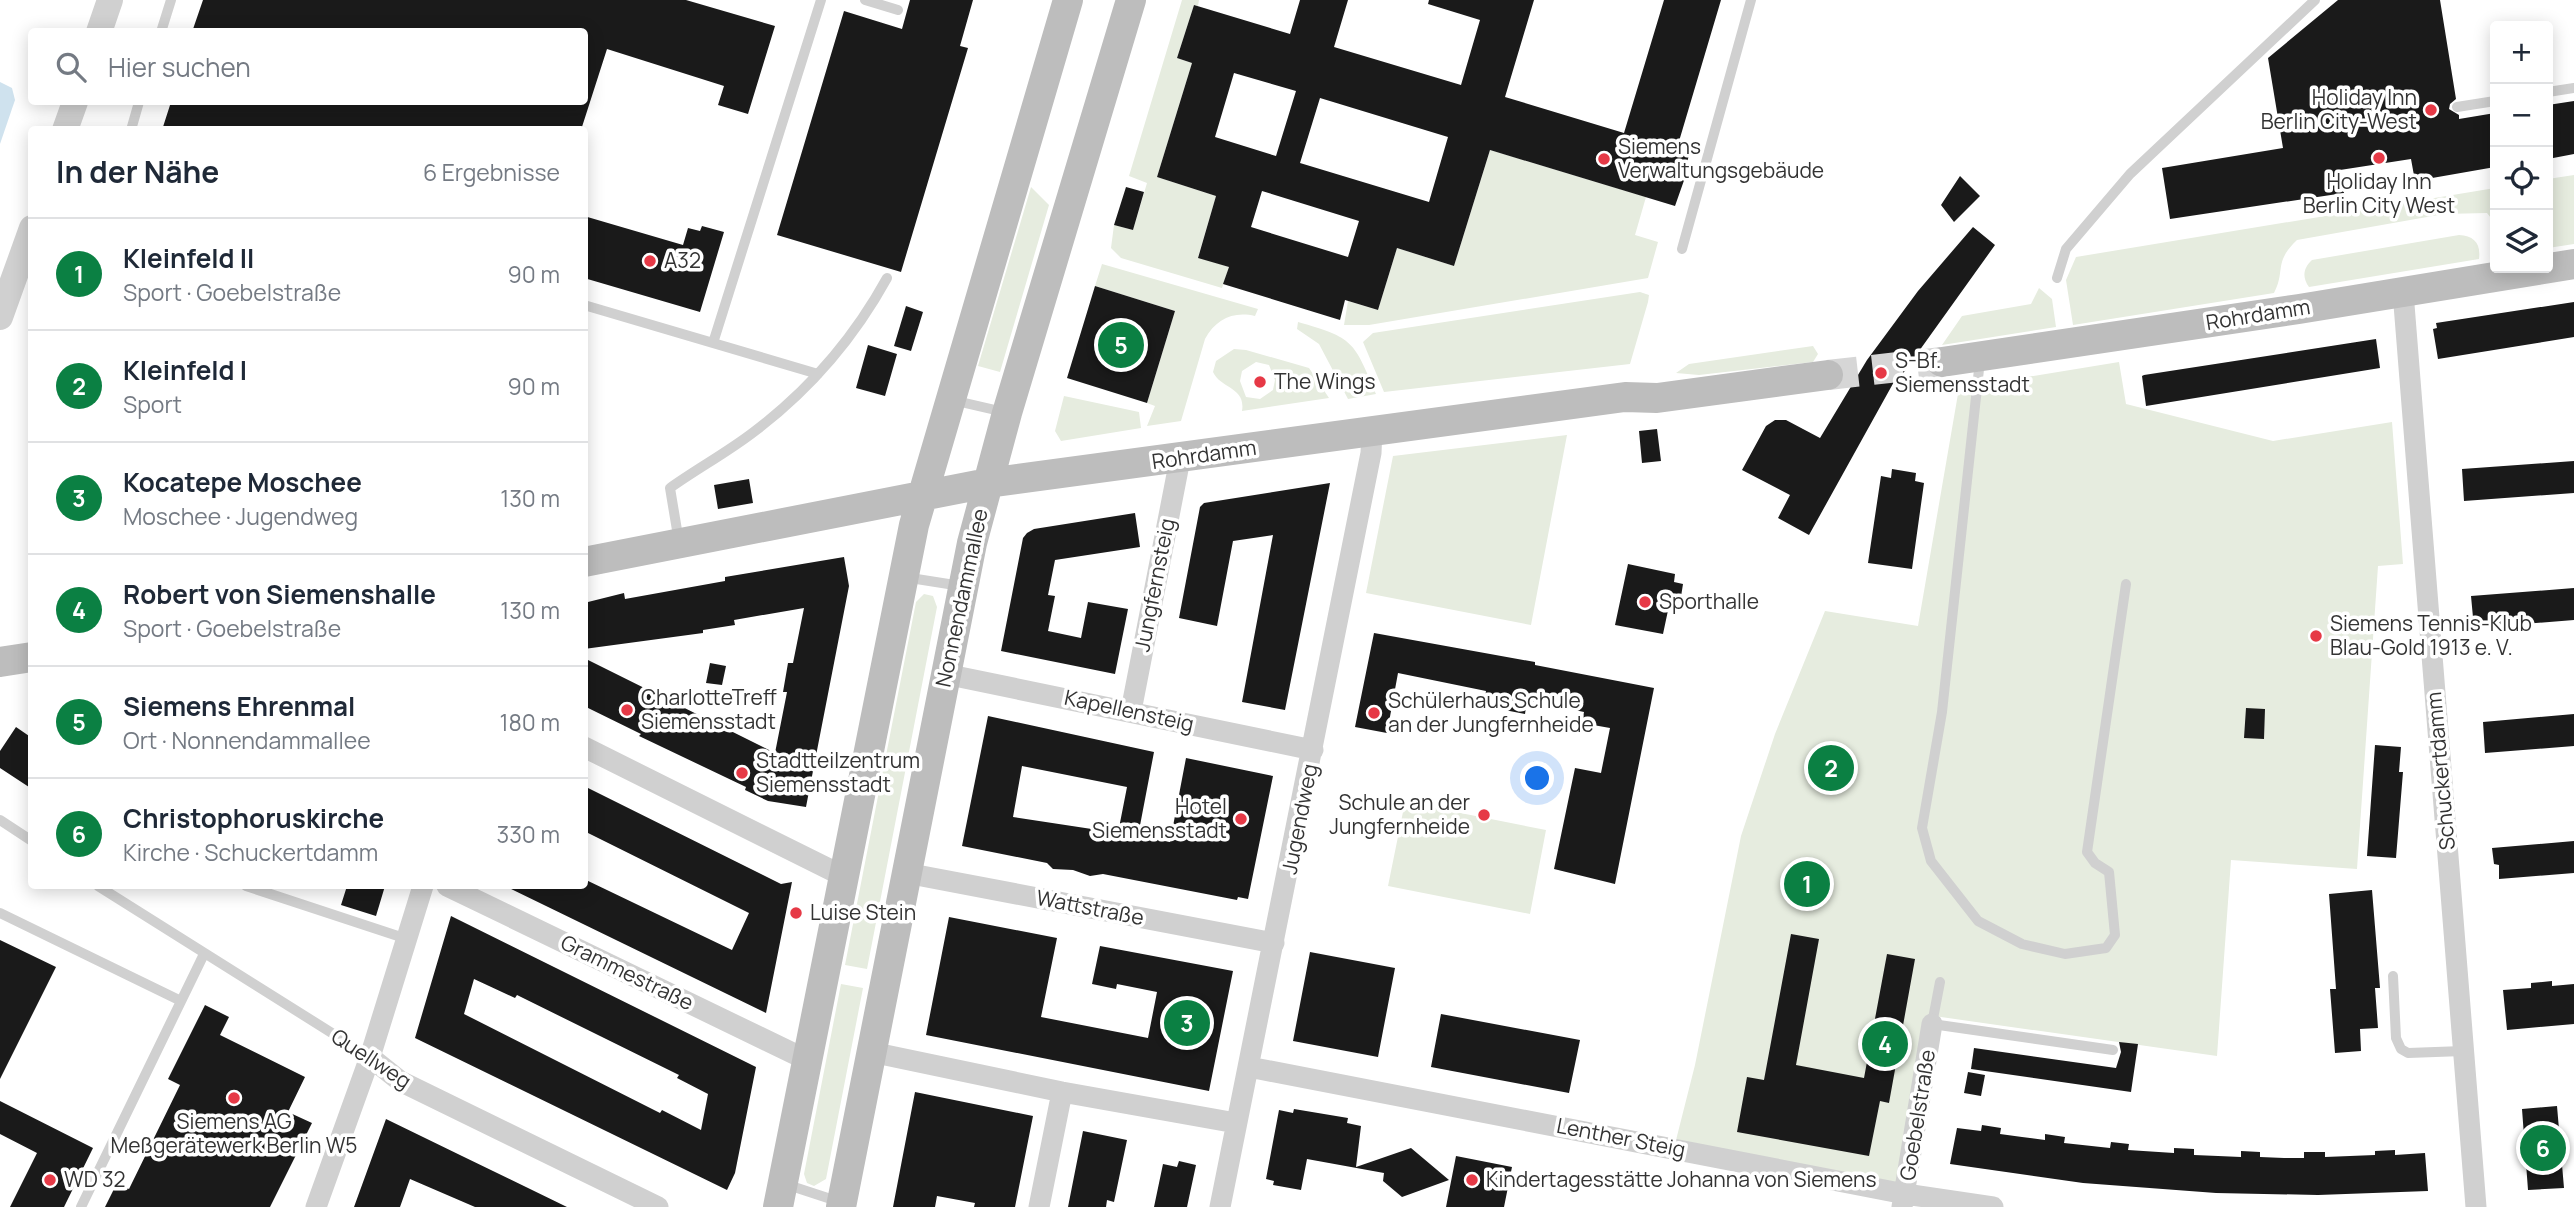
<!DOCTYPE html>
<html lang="de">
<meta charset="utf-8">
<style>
:root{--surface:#fff;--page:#f6f6f7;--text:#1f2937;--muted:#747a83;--line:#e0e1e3;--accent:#0b8043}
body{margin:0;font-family:Manrope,sans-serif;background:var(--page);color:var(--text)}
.controls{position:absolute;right:21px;top:21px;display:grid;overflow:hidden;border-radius:7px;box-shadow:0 4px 18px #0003}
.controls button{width:63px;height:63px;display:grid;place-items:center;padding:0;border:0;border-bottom:2px solid var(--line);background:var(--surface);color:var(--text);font:35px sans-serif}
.you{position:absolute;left:1538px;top:779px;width:24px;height:24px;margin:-18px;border:5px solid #fff;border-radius:50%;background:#1a73e8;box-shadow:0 0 0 10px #1a73e833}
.badge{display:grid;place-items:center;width:46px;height:46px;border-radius:50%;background:var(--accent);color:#fff;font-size:23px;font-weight:700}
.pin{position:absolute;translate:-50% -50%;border:4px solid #fff;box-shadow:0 2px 7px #0006}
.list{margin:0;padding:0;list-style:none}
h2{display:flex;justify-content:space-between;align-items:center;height:91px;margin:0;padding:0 28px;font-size:30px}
h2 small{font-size:23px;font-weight:400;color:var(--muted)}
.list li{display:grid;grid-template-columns:46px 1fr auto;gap:21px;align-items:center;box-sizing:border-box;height:112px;padding:0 28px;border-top:2px solid var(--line)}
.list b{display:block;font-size:26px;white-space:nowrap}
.list p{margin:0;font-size:23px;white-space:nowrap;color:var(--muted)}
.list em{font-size:23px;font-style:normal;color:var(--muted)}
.icon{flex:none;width:38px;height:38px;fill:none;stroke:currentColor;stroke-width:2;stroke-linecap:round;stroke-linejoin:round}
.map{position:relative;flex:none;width:2574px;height:1207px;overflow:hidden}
.search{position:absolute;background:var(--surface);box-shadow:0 4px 18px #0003;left:28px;top:28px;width:560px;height:77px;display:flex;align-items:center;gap:18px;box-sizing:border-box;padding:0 24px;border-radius:7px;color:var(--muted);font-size:26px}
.panel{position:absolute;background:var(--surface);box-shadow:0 4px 18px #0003;left:28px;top:126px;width:560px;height:763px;border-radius:7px}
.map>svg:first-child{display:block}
.green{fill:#e6ecdf;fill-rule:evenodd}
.water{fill:#cfe2ee}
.building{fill:#1a1a1a;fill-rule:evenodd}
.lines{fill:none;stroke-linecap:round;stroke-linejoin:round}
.secondary-tunnel{stroke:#d6d6d6;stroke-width:30;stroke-dasharray:30 15;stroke-linecap:butt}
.service{stroke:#d0d0d0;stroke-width:10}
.minor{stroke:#d0d0d0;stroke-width:21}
.tertiary{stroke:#d0d0d0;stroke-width:26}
.secondary{stroke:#bdbdbd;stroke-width:30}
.poi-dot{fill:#e63946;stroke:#fff;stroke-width:2.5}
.labels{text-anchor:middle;stroke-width:7;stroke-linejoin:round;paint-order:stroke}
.poi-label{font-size:21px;fill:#333;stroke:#fff;text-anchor:start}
.street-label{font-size:21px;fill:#333;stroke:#fff}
</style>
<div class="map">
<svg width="2574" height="1207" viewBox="0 0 2574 1207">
<rect width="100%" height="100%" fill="#fff"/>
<path class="green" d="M1182 0H1199L1198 6 1194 5 1177 58 1192 63 1157 177 1216 196 1198 257 1229 267 1222 288 1121 258 1111 248 1114 225 1133 230 1147 183 1129 176Z
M1490 150 1646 197 1635 235 1658 242 1648 278 1369 325H1344L1348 301 1378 310 1397 248 1454 266Z
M2574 175V244L2548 248V179Z
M1031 187 1049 205 1000 372 978 366Z
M2495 188V223L2487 213 2444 214 2297 240C2273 263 2286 270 2274 293L2073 325 2066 280 2076 257Z
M2459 235C2474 236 2481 243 2479 259L2309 287C2302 278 2303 268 2312 260Z
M1102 264 1258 309 1255 316C1233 311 1216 319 1205 339L1181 421 1147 426 1155 406 1147 403 1175 311 1095 286Z
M2039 288 2052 299 2056 327 1942 345 1962 316 2031 304Z
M1640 292 1649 295 1648 302 1630 364 1384 392 1363 342 1373 333Z
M1298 322C1354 338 1354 341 1376 394L1348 399 1319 344 1297 329Z
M1813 346 1818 354 1813 362 1699 375 1676 373 1689 364Z
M1234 349 1246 350 1309 368 1329 398 1242 411C1246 387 1221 389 1213 372L1216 361ZM1256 362 1269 365 1275 380 1273 390 1260 399 1246 397 1240 381 1242 371Z
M2119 362 2126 404 2273 441 2392 422 2403 564 2378 566 2357 869 2231 860 2217 1056 1934 1016 1905 1194 1674 1148 1695 1065 1741 836 1775 734 1825 611 1918 626 1959 388Z
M1064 396 1139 412 1141 428 1061 441 1055 431Z
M1567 435 1531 625 1366 593 1393 456Z
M924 594 933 596 937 607 867 969 845 965 916 602Z
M1405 802 1546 830 1530 914 1388 886Z
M841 984 863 988 826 1179 814 1186 807 1183 804 1174Z"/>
<path class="water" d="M0 82 12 88 15 100 0 144Z"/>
<path class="building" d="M203 0H686L775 26 748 114 718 105 724 86 607 49 581 130H162L171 102H584V32H192Z
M910 0H973L960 46 968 48 901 272 777 235 844 11 902 29Z
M1300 0H1348L1334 47 1461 85 1480 20 1428 4 1429 0H1534L1505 97 1624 133 1664 0H1721L1677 148 1690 152 1685 169H1688L1675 206 1490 150 1454 266 1397 248 1378 310 1345 300 1340 320 1223 284 1229 267 1198 258 1216 196 1157 177 1192 63 1177 58 1194 5 1290 34ZM1234 73 1296 91 1276 156 1215 137ZM1320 98 1448 137 1429 202 1300 163ZM1262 191 1359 221 1348 257 1251 227Z
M2338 0H2440L2456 99 2450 104 2449 109 2459 115V119L2495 113V167L2415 181 2411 159 2340 170 2344 193 2170 219 2162 168 2283 148 2268 58Z
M2574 101V154L2548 159V105Z
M1960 176 1980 196 1954 222 1941 205Z
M1126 187 1144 192 1133 230 1114 225Z
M584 216 683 245 688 228 700 231 702 226 724 232 700 312 584 278Z
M1973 227 1995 245 1894 386 1895 380 1809 535 1778 518 1790 495 1742 470 1766 426 1775 420H1786L1820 438 1867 360 1918 291Z
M1095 286 1175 311 1147 403 1067 378Z
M2574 302V337L2438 359 2433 329 2437 328 2436 323Z
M906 306 923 312 911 351 894 346Z
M2376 339 2380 368 2146 406 2142 376 2144 375Z
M868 345 897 354 885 396 856 388Z
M1657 429 1661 461 1642 463 1639 431Z
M2574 461V493L2464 501 2462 469Z
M1892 469 1916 473 1915 481 1924 483 1912 569 1868 563 1881 476 1891 478Z
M749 479 753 503 718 509 714 485Z
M1330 483 1285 710 1242 702 1273 535 1233 541 1217 626 1179 618 1200 507 1204 503Z
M1135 513 1140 547 1055 560 1048 595 1055 596 1048 631 1081 638 1088 602 1128 609 1115 674 1001 651 1023 538 1027 533 1034 529Z
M844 557 849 586 806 807 768 801 745 790 746 787 639 736 641 734 584 706V658L775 753 787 692H783L788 663H793L804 608 734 620 735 625 703 630V633L584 649V603L624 593 625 599 725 581V577Z
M1628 564 1675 574 1674 582 1683 584 1680 603 1670 601 1663 634 1615 625Z
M2574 588V620L2474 628 2471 596Z
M1374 633 1535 662V665L1654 688 1615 884 1554 869 1575 768 1601 773 1610 728 1582 723 1584 712 1527 700 1525 714 1484 706 1486 691 1398 673 1387 733 1355 727Z
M710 663 726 666 722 685 706 683Z
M2246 708 2265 709 2264 739 2244 738Z
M2574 714V746L2485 753 2483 722Z
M988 716 1154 752 1138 836 1170 842 1186 758 1273 776 1248 899 1238 897 1237 900 1103 874 1090 876 1073 870 1053 869 1047 863 962 846ZM1022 766 1127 787 1118 833 1013 817Z
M16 727 32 738V789L0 768V751Z
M2375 745 2401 747 2399 772H2403L2396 858 2367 856Z
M584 786 781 884 792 882 766 1013 505 886H584V879L732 950 749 913 584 831Z
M2574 841V873L2499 879V865L2494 864 2492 848Z
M347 886H385L376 916 341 905Z
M2372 890 2380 988H2375L2378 1028 2360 1029 2361 1051 2335 1053 2330 989H2336L2329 894Z
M451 916 756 1067 735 1173 727 1190 415 1038ZM474 979 515 998 517 995 679 1075 677 1078 708 1094 701 1130 662 1110 660 1113 464 1014Z
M949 917 1057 938 1041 1017 1148 1038 1157 992 1117 984 1116 989 1092 984 1100 946 1233 971 1209 1091 926 1035Z
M1791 934 1819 939 1796 1065 1864 1078 1887 954 1915 959 1889 1103 1880 1101 1869 1156 1737 1132 1747 1077 1764 1080Z
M0 940 56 967 0 1079Z
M1310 952 1395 968 1378 1057 1293 1041Z
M2552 981V986L2574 984V1024L2507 1030 2503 990 2531 988V983Z
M205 1005 229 1017 220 1035 305 1077 288 1112 312 1123 270 1207H105L117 1183 129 1189 180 1085 168 1079Z
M1441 1014 1580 1040 1569 1093 1431 1067Z
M2119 1042 2138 1044 2131 1092 1971 1069 1974 1048 2116 1068 2121 1052Z
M1968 1072 1985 1075 1981 1096 1964 1093Z
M915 1092 1033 1116 1015 1207H974L975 1203 937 1196 935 1207H893Z
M0 1101 93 1148 64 1207H10L37 1153 0 1134Z
M2557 1106 2564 1188 2528 1190 2522 1109Z
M1294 1109 1348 1118 1347 1123 1361 1126 1356 1167 1411 1148 1449 1180 1402 1197 1383 1181 1384 1173 1307 1159 1301 1190 1273 1185 1274 1181 1266 1179 1279 1110 1293 1113Z
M386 1119 462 1156 567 1207H475L410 1179 400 1207H354Z
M1982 1125 2001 1128 2000 1134 2022 1137 2045 1140V1134L2065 1137 2064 1143 2110 1148 2111 1142 2129 1144 2128 1150 2174 1153V1148L2194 1149V1155L2218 1156 2241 1157V1151L2260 1152V1157L2284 1158H2304V1152H2325V1157L2375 1155V1151L2395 1150V1155L2425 1153 2428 1191 2318 1195 2216 1193 2083 1183 1950 1164 1957 1128 1981 1131Z
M1083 1131 1127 1140 1114 1202 1107 1200 1106 1207H1068Z
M1456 1156 1512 1167 1504 1207H1446Z
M1179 1161 1196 1165 1187 1207H1154L1163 1164 1177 1167Z"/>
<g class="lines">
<path class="secondary-tunnel" d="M1828 375 1942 362"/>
<path class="service" d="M865 0 898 10
M161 32 171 0
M2548 92 2574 88
M2457 107 2495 101
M131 130 139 102
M1682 249 1751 0
M2057 278 2066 249 2130 174 2315 0
M584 305 818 374
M713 343 821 0
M1980 360 1942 712 1922 828 1931 861 1978 921 2022 944 2065 954 2106 948 2115 935 2109 872 2095 863 2087 852 2126 584
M952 400 1004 412
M679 542 670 488C698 468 728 452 755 431 809 390 854 338 887 278
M904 577 961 586
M0 820 32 841
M98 886 370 1057
M246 886 407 939
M0 913 181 1001
M2393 976 2396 1038 2401 1049 2408 1053 2463 1051
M1940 982 1932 1024 2113 1050
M785 1184 840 1202
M81 1207 204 954"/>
<path class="minor" d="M2403 292 2476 1207
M945 674 1313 750
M1131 711 1180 459
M584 747 843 876
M906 873 1274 943
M447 886 807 1060
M871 1052 1062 1092 1236 1123
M370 1057 400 1081 658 1207
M1249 1067 1905 1194 1993 1207
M316 1207 370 1057 423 886
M1039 1207 1062 1092
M1220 1207 1371 453 1372 429
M1902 1207 1932 1024"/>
<path class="tertiary" d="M99 32 110 0
M65 130 75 102
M0 317 32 228"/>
<path class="secondary" d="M1942 362 2299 309 2574 264
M584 562 988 483 1625 397 1657 398 1828 375
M0 662 32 657
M778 1207 914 525 1068 0
M841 1207 972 543 1007 413 1131 0"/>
</g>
<g class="poi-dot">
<circle cx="2431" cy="110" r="7"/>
<circle cx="2379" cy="158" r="7"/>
<circle cx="1604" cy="159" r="7"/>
<circle cx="650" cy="261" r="7"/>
<circle cx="1881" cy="373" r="7"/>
<circle cx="1260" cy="382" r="7"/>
<circle cx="1645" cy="602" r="7"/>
<circle cx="2316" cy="636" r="7"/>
<circle cx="627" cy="710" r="7"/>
<circle cx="1374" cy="713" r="7"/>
<circle cx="742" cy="773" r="7"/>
<circle cx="1484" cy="815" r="7"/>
<circle cx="1241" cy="819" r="7"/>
<circle cx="796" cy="913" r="7"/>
<circle cx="234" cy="1098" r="7"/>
<circle cx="50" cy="1180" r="7"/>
<circle cx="1472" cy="1180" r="7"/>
</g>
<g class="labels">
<g class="poi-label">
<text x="2417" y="105" text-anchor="end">Holiday Inn<tspan x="2417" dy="24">Berlin City-West</tspan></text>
<text x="1618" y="154">Siemens<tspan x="1618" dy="24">Verwaltungsgebäude</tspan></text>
<text x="2379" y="189" text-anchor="middle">Holiday Inn<tspan x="2379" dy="24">Berlin City West</tspan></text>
<text x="664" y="268">A32</text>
<text x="1895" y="368">S-Bf.<tspan x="1895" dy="24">Siemensstadt</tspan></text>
<text x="1274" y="389">The Wings</text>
<text x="1659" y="609">Sporthalle</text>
<text x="2330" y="631">Siemens Tennis-Klub<tspan x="2330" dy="24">Blau-Gold 1913 e. V.</tspan></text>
<text x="641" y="705">CharlotteTreff<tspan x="641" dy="24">Siemensstadt</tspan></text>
<text x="1388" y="708">Schülerhaus Schule<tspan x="1388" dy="24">an der Jungfernheide</tspan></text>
<text x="756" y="768">Stadtteilzentrum<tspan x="756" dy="24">Siemensstadt</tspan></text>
<text x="1470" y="810" text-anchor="end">Schule an der<tspan x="1470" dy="24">Jungfernheide</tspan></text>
<text x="1227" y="814" text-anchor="end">Hotel<tspan x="1227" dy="24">Siemensstadt</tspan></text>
<text x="810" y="920">Luise Stein</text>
<text x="234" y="1129" text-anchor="middle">Siemens AG<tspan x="234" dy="24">Meßgerätewerk Berlin W5</tspan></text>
<text x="64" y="1187">WD 32</text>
<text x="1486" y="1187">Kindertagesstätte Johanna von Siemens</text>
</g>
<g class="street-label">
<text transform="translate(2258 315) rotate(-9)" y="7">Rohrdamm</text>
<text transform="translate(1204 455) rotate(-8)" y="7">Rohrdamm</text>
<text transform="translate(1155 585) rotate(-79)" y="7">Jungfernsteig</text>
<text transform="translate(962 598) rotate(-78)" y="7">Nonnendammallee</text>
<text transform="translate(1129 711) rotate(12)" y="7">Kapellensteig</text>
<text transform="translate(2441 771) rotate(-95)" y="7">Schuckertdamm</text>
<text transform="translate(1300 819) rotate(-79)" y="7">Jugendweg</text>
<text transform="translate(1090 908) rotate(11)" y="7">Wattstraße</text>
<text transform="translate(627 973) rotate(26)" y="7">Grammestraße</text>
<text transform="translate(371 1059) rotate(33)" y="7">Quellweg</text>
<text transform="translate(1918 1115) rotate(-81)" y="7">Goebelstraße</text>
<text transform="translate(1621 1138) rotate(11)" y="7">Lenther Steig</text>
</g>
</g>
</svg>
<div class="controls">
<button>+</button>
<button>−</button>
<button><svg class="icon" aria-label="locate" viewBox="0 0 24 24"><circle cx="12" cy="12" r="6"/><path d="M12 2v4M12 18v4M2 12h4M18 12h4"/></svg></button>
<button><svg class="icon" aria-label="layers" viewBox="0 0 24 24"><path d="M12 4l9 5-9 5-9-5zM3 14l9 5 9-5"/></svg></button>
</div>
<div class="you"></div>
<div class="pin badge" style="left:1807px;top:884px">1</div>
<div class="pin badge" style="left:1831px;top:768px">2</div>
<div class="pin badge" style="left:1187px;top:1023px">3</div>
<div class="pin badge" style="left:1885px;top:1044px">4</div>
<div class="pin badge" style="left:1121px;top:345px">5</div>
<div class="pin badge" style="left:2543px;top:1148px">6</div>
<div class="search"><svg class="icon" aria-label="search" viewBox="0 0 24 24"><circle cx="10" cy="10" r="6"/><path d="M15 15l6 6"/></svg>Hier suchen</div>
<section class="panel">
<h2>In der Nähe<small>6 Ergebnisse</small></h2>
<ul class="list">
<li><span class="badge">1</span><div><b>Kleinfeld II</b><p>Sport · Goebelstraße</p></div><em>90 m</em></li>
<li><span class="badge">2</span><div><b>Kleinfeld I</b><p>Sport</p></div><em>90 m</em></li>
<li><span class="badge">3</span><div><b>Kocatepe Moschee</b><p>Moschee · Jugendweg</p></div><em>130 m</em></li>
<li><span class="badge">4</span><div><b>Robert von Siemenshalle</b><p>Sport · Goebelstraße</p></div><em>130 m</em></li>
<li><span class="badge">5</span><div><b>Siemens Ehrenmal</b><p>Ort · Nonnendammallee</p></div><em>180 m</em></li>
<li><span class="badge">6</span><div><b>Christophoruskirche</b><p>Kirche · Schuckertdamm</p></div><em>330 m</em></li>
</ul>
</section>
</div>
